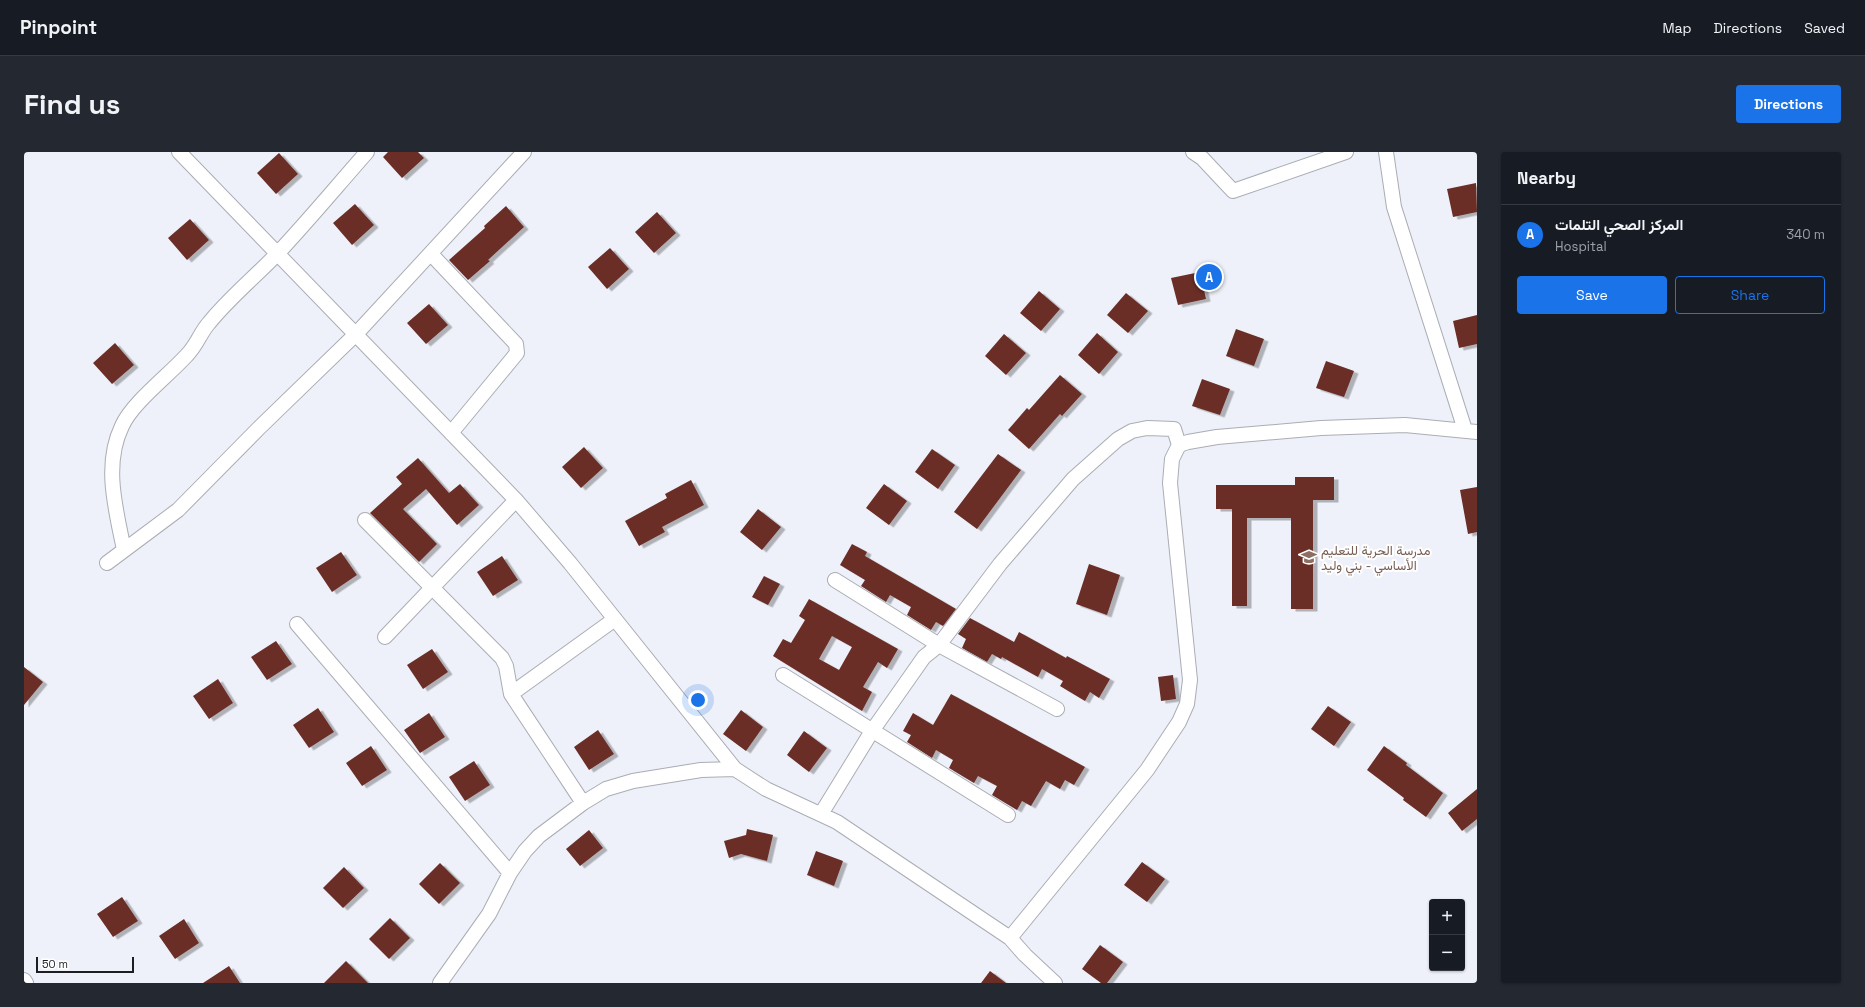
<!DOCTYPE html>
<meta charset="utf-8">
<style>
:root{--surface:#171b24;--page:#242831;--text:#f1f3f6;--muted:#9ea1a6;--line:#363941;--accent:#1a73e8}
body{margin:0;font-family:"Space Grotesk",Vazirmatn,sans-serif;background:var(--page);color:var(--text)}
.controls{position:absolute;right:12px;bottom:12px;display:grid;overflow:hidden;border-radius:4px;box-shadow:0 1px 3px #0004}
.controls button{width:36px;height:36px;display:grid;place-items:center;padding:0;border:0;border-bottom:1px solid var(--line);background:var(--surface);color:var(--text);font:20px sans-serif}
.scale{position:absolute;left:12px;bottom:10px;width:98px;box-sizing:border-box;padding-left:4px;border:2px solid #1d1e21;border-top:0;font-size:11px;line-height:14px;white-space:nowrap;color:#1d1e21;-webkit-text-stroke:3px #fff;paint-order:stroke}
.you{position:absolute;left:674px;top:548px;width:14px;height:14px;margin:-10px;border:3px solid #fff;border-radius:50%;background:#1a73e8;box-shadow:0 0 0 6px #1a73e833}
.badge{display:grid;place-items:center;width:26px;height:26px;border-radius:50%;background:var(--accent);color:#fff;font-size:13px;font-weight:700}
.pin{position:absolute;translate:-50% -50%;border:2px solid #fff;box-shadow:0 1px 4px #0006}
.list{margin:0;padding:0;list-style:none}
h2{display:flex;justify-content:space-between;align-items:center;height:52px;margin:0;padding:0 16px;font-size:17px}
h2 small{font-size:13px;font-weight:400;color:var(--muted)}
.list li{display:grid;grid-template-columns:26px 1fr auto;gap:12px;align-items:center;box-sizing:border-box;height:60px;padding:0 16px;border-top:1px solid var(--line)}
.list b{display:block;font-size:15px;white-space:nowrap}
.list p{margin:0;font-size:13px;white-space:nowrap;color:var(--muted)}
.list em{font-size:13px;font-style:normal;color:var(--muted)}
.actions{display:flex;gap:8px;padding:12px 16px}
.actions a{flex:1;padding:9px 0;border:1px solid var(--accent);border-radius:4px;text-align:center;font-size:14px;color:var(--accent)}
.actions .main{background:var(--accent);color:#fff}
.map{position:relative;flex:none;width:1453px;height:831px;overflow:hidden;border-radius:4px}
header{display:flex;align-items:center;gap:24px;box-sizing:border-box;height:56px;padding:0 20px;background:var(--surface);border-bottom:1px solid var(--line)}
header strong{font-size:19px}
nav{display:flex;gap:22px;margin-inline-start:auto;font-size:14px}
.intro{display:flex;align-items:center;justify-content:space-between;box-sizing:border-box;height:96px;padding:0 24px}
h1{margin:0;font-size:28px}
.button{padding:10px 18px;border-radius:4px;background:var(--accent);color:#fff;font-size:14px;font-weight:700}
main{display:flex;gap:24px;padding:0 24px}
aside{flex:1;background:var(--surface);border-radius:4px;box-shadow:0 1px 3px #0004}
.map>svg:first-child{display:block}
.building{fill:#6a2f28;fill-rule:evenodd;filter:url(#shadow)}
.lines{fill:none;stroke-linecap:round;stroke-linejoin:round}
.minor-casing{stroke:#aaadb4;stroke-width:16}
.minor{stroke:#fff;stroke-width:14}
.labels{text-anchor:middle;stroke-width:4;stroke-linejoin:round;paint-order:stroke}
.education-label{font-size:13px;fill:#785e54;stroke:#fff;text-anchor:start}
</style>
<header>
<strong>Pinpoint</strong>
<nav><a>Map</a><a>Directions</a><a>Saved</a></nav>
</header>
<div class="intro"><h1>Find us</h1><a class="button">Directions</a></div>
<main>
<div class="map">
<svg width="1453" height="831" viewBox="0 0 1453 831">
<defs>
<filter id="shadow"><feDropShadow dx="4.5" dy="2.5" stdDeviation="0" flood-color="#0004"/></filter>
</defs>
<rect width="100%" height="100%" fill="#eef1f9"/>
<path class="building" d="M364 0H394L400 6 378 26 359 5Z
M255 1 274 22 252 42 233 21Z
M1452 31 1453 60 1429 65 1423 37Z
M331 52 350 73 328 93 309 71Z
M482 54 500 75 464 108 466 109 444 128 425 108 461 76 460 74Z
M633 60 652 81 630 101 611 80Z
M166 67 185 88 163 108 144 86Z
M586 96 605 117 583 137 564 115Z
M1176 120 1182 147 1154 153 1147 126Z
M1015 139 1036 157 1017 179 996 161Z
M1102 141 1124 159 1104 181 1083 163Z
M405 152 424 173 402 192 383 171Z
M1453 163V192L1435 196 1429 169Z
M1212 177 1240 187 1230 214 1202 204Z
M1073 181 1094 200 1075 222 1054 203Z
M980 182 1002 201 982 223 961 204Z
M91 191 110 213 88 232 69 211Z
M1302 209 1330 219 1320 245 1292 236Z
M1036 223 1058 242 1038 264 1036 262 1005 297 984 278 1003 256 1005 258Z
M1178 227 1206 237 1196 263 1168 254Z
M560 295 579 316 557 336 538 315Z
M908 297 931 313 914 337 891 320Z
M974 302 997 318 953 377 930 360Z
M394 306 425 341 436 332 455 353 433 373 402 337 379 357 413 392 395 410 346 361 378 332 372 325Z
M1271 325H1310V348H1289V457H1267V366H1223V454H1208V357H1192V333H1271Z
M667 328 680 353 638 375 641 380 615 394 601 369 643 346 641 342Z
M860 332 883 349 865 373 842 356Z
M1453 335V380L1444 382 1436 338Z
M734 357 757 375 738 398 716 380Z
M828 392 843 400 841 404 932 457 919 474 912 470 907 478 883 463 887 455 866 443 862 450 837 434 841 428 816 413Z
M317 400 333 423 308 440 292 416Z
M478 404 494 428 469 444 453 420Z
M1065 412 1096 423 1083 463 1052 452Z
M740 424 756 432 744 453 728 445Z
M785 447 874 497 863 516 854 510 839 535 848 540 838 559 749 504 759 487 767 491 781 468 775 464ZM808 484 828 495 815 518 795 507Z
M946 466 990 490 995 480 1042 506 1043 504 1086 527 1075 546 1066 540 1061 549 1036 534 1039 529 1018 517 1014 525 978 505 977 507 968 502 963 510 938 496 942 487 934 482Z
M252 489 268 512 243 528 227 505Z
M408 497 424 520 399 537 383 513Z
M0 515 19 530 0 553Z
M1149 523 1152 547 1137 549 1134 525Z
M194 527 209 551 185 567 169 544Z
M927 542 1061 615 1050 633 1041 628 1036 637 1022 629 1007 654 998 649 993 658 968 643 973 634 954 624 950 631 925 616 929 608 912 598 908 606 883 590 887 583 879 579 889 561 909 573Z
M1304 554 1327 570 1310 594 1287 577Z
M294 556 310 580 285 596 269 573Z
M717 558 739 575 722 599 699 582Z
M405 561 421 585 396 601 380 578Z
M574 578 590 602 565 618 550 595Z
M780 579 803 596 785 620 763 603Z
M347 594 363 618 338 634 322 611Z
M1360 594 1383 611 1382 613 1419 641 1402 665 1379 648 1380 646 1343 618Z
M450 609 466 633 441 649 425 625Z
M1453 637V667L1438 679 1424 661Z
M723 677 749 683 743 709 717 702 705 706 700 689 722 683Z
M565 678 579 696 556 714 542 697Z
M792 699 819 709 810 734 783 723Z
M1118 710 1141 727 1123 750 1100 733Z
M416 711 436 731 415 752 395 732Z
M320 715 340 736 319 756 299 736Z
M98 745 114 769 89 785 73 762Z
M366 766 386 786 365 807 345 787Z
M160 767 175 791 151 807 135 784Z
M1076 793 1099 810 1083 831H1077L1058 817Z
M322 809 344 831H300Z
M205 814 216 831H179Z
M966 819 982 831H957Z"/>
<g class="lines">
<defs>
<path id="minor" d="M155 0 492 348 546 411 711 617
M1169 0 1178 6 1209 39 1322 0
M1362 0 1370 55 1441 278
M407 102 492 192 493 201 427 281
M341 368 478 506 482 514 487 542 559 651
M100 398C92 358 79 313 98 274 108 251 145 223 163 203 173 193 176 181 185 171 205 146 231 125 253 102 284 69 313 34 343 0
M83 411 154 358 235 276 332 182 500 0
M811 428 915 493 1033 557
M273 472 486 721
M361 485 492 348
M759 523 984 663
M487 542 591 467
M797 662 848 579 900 505 915 493 976 412 1049 327 1094 287 1108 279 1123 276 1150 277 1155 293
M0 828 2 831
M416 831 465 762 486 721 501 699 515 684 559 651 582 637 609 629 677 618 711 617 742 637 813 670 986 786
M1031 831 1001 803 986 786 1123 618 1155 570 1163 552 1166 528 1146 331 1148 307 1155 293 1164 290 1193 285 1297 276 1381 273 1453 280"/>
</defs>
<use href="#minor" class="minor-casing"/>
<use href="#minor" class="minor"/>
</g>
<defs>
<symbol id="school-bare" viewBox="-9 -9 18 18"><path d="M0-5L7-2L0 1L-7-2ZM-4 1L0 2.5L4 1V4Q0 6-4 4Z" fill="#8d6e63" stroke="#fff" stroke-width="2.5" paint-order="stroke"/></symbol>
</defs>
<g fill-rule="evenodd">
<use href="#school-bare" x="1274" y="394" width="22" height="22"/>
</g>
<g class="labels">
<g class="education-label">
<text x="1297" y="403">مدرسة الحرية للتعليم<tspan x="1297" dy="15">الأساسي - بني وليد</tspan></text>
</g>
</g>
</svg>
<div class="controls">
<button>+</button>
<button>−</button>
</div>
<div class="scale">50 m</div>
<div class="you"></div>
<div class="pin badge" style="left:1185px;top:125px">A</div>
</div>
<aside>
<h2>Nearby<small></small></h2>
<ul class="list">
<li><span class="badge">A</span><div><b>المركز الصحي التلمات</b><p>Hospital</p></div><em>340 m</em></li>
</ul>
<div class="actions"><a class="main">Save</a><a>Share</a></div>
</aside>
</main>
